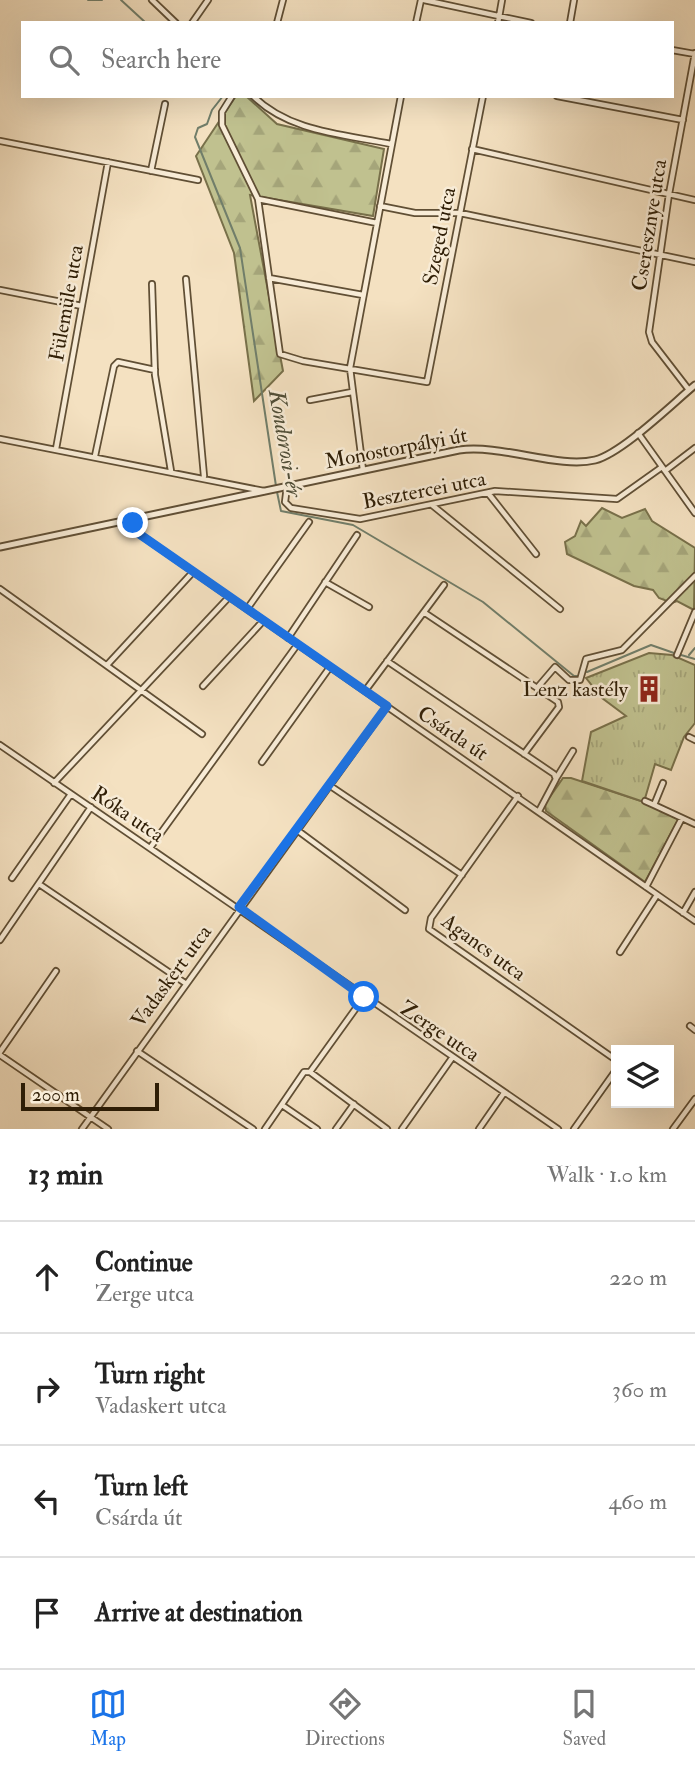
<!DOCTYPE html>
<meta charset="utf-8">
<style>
:root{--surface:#fff;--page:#f2f2f2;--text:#222;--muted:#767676;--line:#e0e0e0;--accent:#1a73e8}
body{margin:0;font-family:"IM FELL Double Pica",serif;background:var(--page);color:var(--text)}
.controls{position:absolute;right:21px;bottom:21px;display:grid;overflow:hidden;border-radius:0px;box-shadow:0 7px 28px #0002}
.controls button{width:63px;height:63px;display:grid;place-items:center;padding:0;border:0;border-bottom:2px solid var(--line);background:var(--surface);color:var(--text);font:35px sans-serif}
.scale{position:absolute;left:21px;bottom:18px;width:138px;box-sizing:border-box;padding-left:7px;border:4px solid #2f1e06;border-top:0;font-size:19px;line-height:24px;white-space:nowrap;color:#2f1e06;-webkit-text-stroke:5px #f8ecd7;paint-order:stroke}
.stop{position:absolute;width:21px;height:21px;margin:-16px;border:5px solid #1a73e8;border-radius:50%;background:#fff}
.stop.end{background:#1a73e8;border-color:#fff;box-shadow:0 2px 7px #0008}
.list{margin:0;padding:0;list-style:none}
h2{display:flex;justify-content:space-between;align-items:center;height:91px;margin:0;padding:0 28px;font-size:30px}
h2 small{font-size:23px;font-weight:400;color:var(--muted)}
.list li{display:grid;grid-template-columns:46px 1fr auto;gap:21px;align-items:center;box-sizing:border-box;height:112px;padding:0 28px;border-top:2px solid var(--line)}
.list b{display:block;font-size:26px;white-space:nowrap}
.list p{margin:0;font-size:23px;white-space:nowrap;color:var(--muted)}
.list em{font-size:23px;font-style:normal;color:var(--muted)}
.icon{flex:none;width:38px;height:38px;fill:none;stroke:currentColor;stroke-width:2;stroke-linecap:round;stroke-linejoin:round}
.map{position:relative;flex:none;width:695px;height:1129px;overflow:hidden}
.search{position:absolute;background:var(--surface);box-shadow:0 7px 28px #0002;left:21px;right:21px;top:21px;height:77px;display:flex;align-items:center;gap:18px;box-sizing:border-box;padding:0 24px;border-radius:0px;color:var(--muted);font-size:26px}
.sheet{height:539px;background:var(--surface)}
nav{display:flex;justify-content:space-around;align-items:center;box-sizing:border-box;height:98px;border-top:2px solid var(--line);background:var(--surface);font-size:19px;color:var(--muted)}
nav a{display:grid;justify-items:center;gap:4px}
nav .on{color:var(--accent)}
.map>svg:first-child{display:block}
.forest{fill:url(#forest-firs);stroke:#78704a;stroke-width:2}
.park{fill:url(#park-tufts);stroke:#78704a;stroke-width:2}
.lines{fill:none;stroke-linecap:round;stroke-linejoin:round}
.stream{stroke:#717e6a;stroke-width:2}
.minor-casing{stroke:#604f35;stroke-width:8}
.tertiary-casing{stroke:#604f35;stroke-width:9}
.minor{stroke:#f8ecd7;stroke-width:4.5}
.tertiary{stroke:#f8ecd7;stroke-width:5}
.route{stroke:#1a73e8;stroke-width:9}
.labels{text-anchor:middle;stroke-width:5;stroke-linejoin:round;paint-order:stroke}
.street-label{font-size:21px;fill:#2f1e06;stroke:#f8ecd7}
.poi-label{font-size:21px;fill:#2f1e06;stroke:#f8ecd7;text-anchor:end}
.water-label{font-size:23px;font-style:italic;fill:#504e38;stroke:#f8ecd7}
</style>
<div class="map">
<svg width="695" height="1129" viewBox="0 0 695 1129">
<defs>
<pattern id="forest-firs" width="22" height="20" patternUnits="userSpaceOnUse" patternTransform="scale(1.75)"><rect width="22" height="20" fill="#c0c18f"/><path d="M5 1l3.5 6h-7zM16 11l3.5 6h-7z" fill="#a5a57a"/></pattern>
<pattern id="park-tufts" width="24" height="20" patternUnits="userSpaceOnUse" patternTransform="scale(1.75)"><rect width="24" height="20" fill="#c0c18f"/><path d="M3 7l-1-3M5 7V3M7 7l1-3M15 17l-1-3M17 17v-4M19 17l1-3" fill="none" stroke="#a5a57a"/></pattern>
</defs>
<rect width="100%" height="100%" fill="#f4e1c1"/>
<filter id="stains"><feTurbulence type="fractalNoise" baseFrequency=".00286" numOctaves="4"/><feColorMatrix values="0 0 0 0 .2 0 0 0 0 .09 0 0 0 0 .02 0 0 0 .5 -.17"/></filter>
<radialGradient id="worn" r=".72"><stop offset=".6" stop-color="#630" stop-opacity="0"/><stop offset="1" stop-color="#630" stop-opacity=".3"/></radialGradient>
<path class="forest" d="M236 96H246L277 124 384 149 373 216 250 195 283 371 254 401 234 253 196 156Z
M602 508 622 518 645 509 652 521 695 548 694 610 677 601 672 603 659 598 653 590 634 586 567 554 565 542 575 536 581 521 586 526Z
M563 778H571L644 802 679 818 645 882 546 811 545 804Z"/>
<path class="park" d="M649 653 672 655 695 665V723L684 737 671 770 655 764 644 802 582 781 591 732 626 716 602 698 586 678Z"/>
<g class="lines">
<path class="stream" d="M88 0H102
M121 0 146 23
M223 96 212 110 207 124 198 128 195 137 240 248 276 486
M277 492 281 511 353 525 483 602 574 676H579
M681 655 695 659
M689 655 695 648
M587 672 651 645 674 653"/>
<defs>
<path id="minor" d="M152 0 176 23
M424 0 531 23
M192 23 208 0
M277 23 283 0
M416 23 421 0
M498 23 502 0
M570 23 574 0
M672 50 695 54
M232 96 222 112V125L258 199 280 354 303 361 427 382 483 96
M253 96C290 132 342 134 391 144
M557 96 683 120
M0 141 198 180
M472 149 695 200
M151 171 165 104
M258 199 377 223
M380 206 415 213H460L695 262
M269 278 363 295
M186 279 204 476
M152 284 155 375 171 471
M0 290 82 306
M689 390 652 342 649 332 669 194 695 53
M310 400 352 392
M638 433 695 513
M0 439 264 491
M56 449 108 162
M95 456 114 366 118 362 155 370
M363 470 350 368 401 96
M665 471 695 448
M287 486 285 502 291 508 360 519 495 491 617 499 662 467
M488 493 536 554
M432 505 560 609
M132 518 135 531 695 921
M325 582 369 607
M0 589 202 734
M247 609 309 522
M425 613 558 702 559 707 524 754
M288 638 357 535
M677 655 695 612
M387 661 554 774 556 779 539 811
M107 665 193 572
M203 686 263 621
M537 688 555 667 569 680H580L586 659 622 650 695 576
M365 691 444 585
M689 737 695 740
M0 745 558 1129
M262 762 330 667
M557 777 573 751
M54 783 229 597
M663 783 654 805 695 824
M329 785 462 875
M518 796 431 918 429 929 616 1060
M645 801 654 805
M297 830 405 910
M150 848 297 645
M12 878 71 794
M39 884 185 983
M646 887 682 818
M683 913 695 892
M0 940 91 807
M620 952 657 895
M690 1026 695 1030
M137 1051 253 1129
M0 1052 56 971
M0 1055 108 1129
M310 1072 387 1129
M310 1072 364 997
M282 1105 317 1129
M82 1129 387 706
M265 1129 304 1072H310
M336 1129 354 1104
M402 1129 452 1058
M479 1129 504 1093
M574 1129 616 1070
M673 1129 695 1099"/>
<path id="tertiary" d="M0 547 459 450C502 444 559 469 595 460 622 453 671 405 695 385"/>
</defs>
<use href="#minor" class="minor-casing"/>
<use href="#tertiary" class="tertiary-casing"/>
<use href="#minor" class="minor"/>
<use href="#tertiary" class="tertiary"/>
</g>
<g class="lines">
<path class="route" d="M133 523 135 531 387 706 239 907 364 997"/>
</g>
<defs>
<symbol id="building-bare" viewBox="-9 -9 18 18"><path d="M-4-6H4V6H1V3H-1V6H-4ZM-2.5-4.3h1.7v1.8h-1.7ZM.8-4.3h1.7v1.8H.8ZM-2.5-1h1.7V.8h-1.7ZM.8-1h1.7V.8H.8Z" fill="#8f2418" stroke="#f8ecd7" stroke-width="2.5" paint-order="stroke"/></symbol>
</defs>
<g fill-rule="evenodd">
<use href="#building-bare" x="630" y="670" width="38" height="38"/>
</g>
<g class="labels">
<g class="street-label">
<text transform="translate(649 225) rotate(-81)" y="7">Cseresznye utca</text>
<text transform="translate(439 236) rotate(-79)" y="7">Szeged utca</text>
<text transform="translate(66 303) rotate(-80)" y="7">Fülemüle utca</text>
<text transform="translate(396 448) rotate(-11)" y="7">Monostorpályi út</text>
<text transform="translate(424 490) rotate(-11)" y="7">Besztercei utca</text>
<text transform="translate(453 733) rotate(34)" y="7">Csárda út</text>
<text transform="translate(128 814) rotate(34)" y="7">Róka utca</text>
<text transform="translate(484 947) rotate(36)" y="7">Agancs utca</text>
<text transform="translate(171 976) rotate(-54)" y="7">Vadaskert utca</text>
<text transform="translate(440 1031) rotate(34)" y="7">Zerge utca</text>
</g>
<g class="poi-label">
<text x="628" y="696">Lenz kastély</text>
</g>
<g class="water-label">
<text transform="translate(286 443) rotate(80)" y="8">Kondorosi-ér</text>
</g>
</g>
<rect width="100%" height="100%" filter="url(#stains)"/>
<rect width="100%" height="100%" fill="url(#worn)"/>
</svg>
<div class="controls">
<button><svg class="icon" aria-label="layers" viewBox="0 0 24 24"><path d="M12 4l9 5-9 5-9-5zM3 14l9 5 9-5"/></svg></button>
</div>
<div class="scale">200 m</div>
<div class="stop" style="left:364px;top:997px"></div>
<div class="stop end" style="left:133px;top:523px"></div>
<div class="search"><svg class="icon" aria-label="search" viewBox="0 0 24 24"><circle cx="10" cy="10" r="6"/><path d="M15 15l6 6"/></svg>Search here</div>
</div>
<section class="sheet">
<h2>13 min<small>Walk · 1.0 km</small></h2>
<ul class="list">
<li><svg class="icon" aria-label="ahead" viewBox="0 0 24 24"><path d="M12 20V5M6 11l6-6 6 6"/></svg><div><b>Continue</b><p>Zerge utca</p></div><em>220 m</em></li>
<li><svg class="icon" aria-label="right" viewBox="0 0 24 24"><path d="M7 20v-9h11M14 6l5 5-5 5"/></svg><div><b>Turn right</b><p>Vadaskert utca</p></div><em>360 m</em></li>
<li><svg class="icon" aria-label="left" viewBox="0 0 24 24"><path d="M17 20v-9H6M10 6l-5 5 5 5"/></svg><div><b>Turn left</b><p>Csárda út</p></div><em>460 m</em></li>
<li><svg class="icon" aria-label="arrive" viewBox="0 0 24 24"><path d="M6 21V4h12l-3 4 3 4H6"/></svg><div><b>Arrive at destination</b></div></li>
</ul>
</section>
<nav>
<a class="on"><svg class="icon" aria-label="map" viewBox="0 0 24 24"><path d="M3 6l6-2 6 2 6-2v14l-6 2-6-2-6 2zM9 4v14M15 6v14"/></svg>Map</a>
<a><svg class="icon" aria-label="directions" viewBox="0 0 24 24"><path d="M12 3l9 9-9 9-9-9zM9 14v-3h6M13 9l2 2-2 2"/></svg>Directions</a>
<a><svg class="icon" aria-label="saved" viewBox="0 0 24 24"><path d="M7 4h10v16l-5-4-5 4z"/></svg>Saved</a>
</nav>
